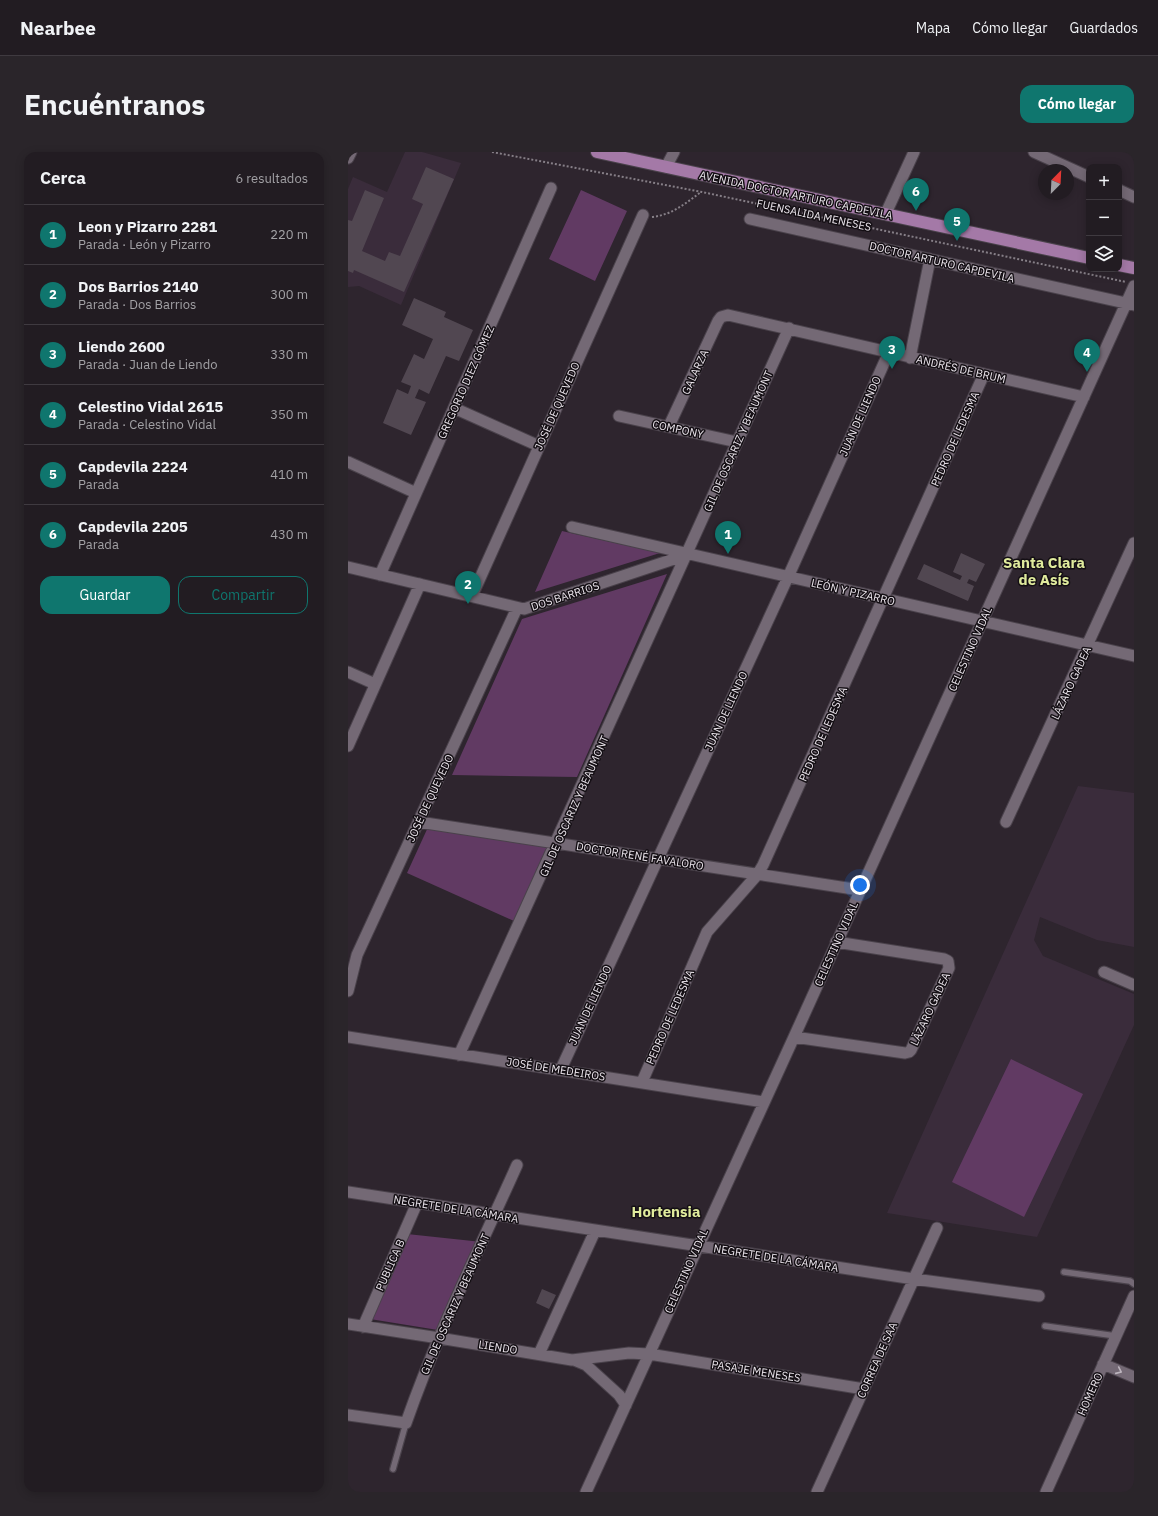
<!DOCTYPE html>
<html lang="es">
<meta charset="utf-8">
<style>
:root{--surface:#221c22;--page:#2a252a;--text:#f1f3f6;--muted:#a2a1a5;--line:#3f3a40;--accent:#0f766e}
body{margin:0;font-family:"IBM Plex Sans",sans-serif;background:var(--page);color:var(--text)}
.controls{position:absolute;right:12px;top:12px;display:grid;overflow:hidden;border-radius:8px;box-shadow:0 2px 10px #0003}
.controls button{width:36px;height:36px;display:grid;place-items:center;padding:0;border:0;border-bottom:1px solid var(--line);background:var(--surface);color:var(--text);font:20px sans-serif}
.compass{position:absolute;left:690px;top:12px;width:36px;height:36px;border-radius:50%;background:var(--surface);box-shadow:0 2px 10px #0003;rotate:24deg}
.you{position:absolute;left:512px;top:733px;width:14px;height:14px;margin:-10px;border:3px solid #fff;border-radius:50%;background:#1a73e8;box-shadow:0 0 0 6px #1a73e833}
.badge{display:grid;place-items:center;width:26px;height:26px;border-radius:50%;background:var(--accent);color:#fff;font-size:13px;font-weight:700}
.pin{position:absolute;translate:-50% -33px;filter:drop-shadow(0 1px 2px #0008)}
.pin::after{content:'';position:absolute;top:21px;width:14px;height:12px;background:inherit;clip-path:polygon(0 0,100% 0,50% 100%)}
.list{margin:0;padding:0;list-style:none}
h2{display:flex;justify-content:space-between;align-items:center;height:52px;margin:0;padding:0 16px;font-size:17px}
h2 small{font-size:13px;font-weight:400;color:var(--muted)}
.list li{display:grid;grid-template-columns:26px 1fr auto;gap:12px;align-items:center;box-sizing:border-box;height:60px;padding:0 16px;border-top:1px solid var(--line)}
.list b{display:block;font-size:15px;white-space:nowrap}
.list p{margin:0;font-size:13px;white-space:nowrap;color:var(--muted)}
.list em{font-size:13px;font-style:normal;color:var(--muted)}
.actions{display:flex;gap:8px;padding:12px 16px}
.actions a{flex:1;padding:9px 0;border:1px solid var(--accent);border-radius:12px;text-align:center;font-size:14px;color:var(--accent)}
.actions .main{background:var(--accent);color:#fff}
.icon{flex:none;width:22px;height:22px;fill:none;stroke:currentColor;stroke-width:2;stroke-linecap:round;stroke-linejoin:round}
.map{position:relative;flex:none;width:786px;height:1340px;overflow:hidden;border-radius:12px}
header{display:flex;align-items:center;gap:24px;box-sizing:border-box;height:56px;padding:0 20px;background:var(--surface);border-bottom:1px solid var(--line)}
header strong{font-size:19px}
nav{display:flex;gap:22px;margin-inline-start:auto;font-size:14px}
.intro{display:flex;align-items:center;justify-content:space-between;box-sizing:border-box;height:96px;padding:0 24px}
h1{margin:0;font-size:28px}
.button{padding:10px 18px;border-radius:12px;background:var(--accent);color:#fff;font-size:14px;font-weight:700}
main{display:flex;gap:24px;padding:0 24px}
aside{flex:1;background:var(--surface);border-radius:12px;box-shadow:0 2px 10px #0003}
.map>svg:first-child{display:block}
.built{fill:#3a2c3b}
.green{fill:#613a63}
.building{fill:#514751}
.lines{fill:none;stroke-linecap:round;stroke-linejoin:round}
.lane-casing{stroke:#4a424b;stroke-width:8}
.street-casing{stroke:#4a424b;stroke-width:13}
.primary-casing{stroke:#4a424b;stroke-width:14}
.path{stroke:#867f87;stroke-width:2;stroke-dasharray:2 2;stroke-linecap:butt}
.lane{stroke:#746975;stroke-width:5.5}
.street{stroke:#746975;stroke-width:11}
.primary{stroke:#a479a7;stroke-width:12}
.oneway{stroke:#bdb5be}
.labels{text-anchor:middle;stroke-width:3;stroke-linejoin:round;paint-order:stroke}
.street-label{font-size:11px;fill:#ede7ee;stroke:#140f14}
.district-label{font-size:15px;font-weight:bold;fill:#e0eb9d;stroke:#140f14}
</style>
<header>
<strong>Nearbee</strong>
<nav><a>Mapa</a><a>Cómo llegar</a><a>Guardados</a></nav>
</header>
<div class="intro"><h1>Encuéntranos</h1><a class="button">Cómo llegar</a></div>
<main>
<aside>
<h2>Cerca<small>6 resultados</small></h2>
<ul class="list">
<li><span class="badge">1</span><div><b>Leon y Pizarro 2281</b><p>Parada · León y Pizarro</p></div><em>220 m</em></li>
<li><span class="badge">2</span><div><b>Dos Barrios 2140</b><p>Parada · Dos Barrios</p></div><em>300 m</em></li>
<li><span class="badge">3</span><div><b>Liendo 2600</b><p>Parada · Juan de Liendo</p></div><em>330 m</em></li>
<li><span class="badge">4</span><div><b>Celestino Vidal 2615</b><p>Parada · Celestino Vidal</p></div><em>350 m</em></li>
<li><span class="badge">5</span><div><b>Capdevila 2224</b><p>Parada</p></div><em>410 m</em></li>
<li><span class="badge">6</span><div><b>Capdevila 2205</b><p>Parada</p></div><em>430 m</em></li>
</ul>
<div class="actions"><a class="main">Guardar</a><a>Compartir</a></div>
</aside>
<div class="map">
<svg width="786" height="1340" viewBox="0 0 786 1340">
<rect width="100%" height="100%" fill="#2e252e"/>
<path class="built" d="M57 0H74L113 11 53 153 11 134 0 135V37L5 25 39 40Z
M730 634 786 641V795L749 788 692 765 686 788 695 804 786 842V873L689 1085 539 1061Z"/>
<path class="green" d="M233 38 279 59 247 129 201 107Z
M214 379 312 401 187 440Z
M319 422 229 625 104 623 174 467Z
M81 673 200 693 166 769 59 721Z
M663 907 735 942 676 1065 604 1030Z
M59 1082 134 1090 96 1179 22 1167Z"/>
<path class="building" d="M78 15 106 27 56 140 6 118 5 121 0 119V68L4 69 17 38 36 46 14 99 37 109 41 100 52 104 75 52 64 47Z
M66 146 98 160 96 165 125 178 111 209 98 204 81 242 71 237 67 246 78 250 63 283 35 271 49 237 60 242 63 234 53 230 66 202 76 207 85 187 54 173Z
M613 401 637 412 628 430 621 427 619 431 626 434 620 449 569 427 576 412 612 428 614 424 605 420Z
M194 1137 208 1143 201 1157 188 1151Z"/>
<g class="lines">
<defs>
<path id="lane" d="M716 1120 782 1129 786 1132
M697 1174 768 1184
M45 1317 58 1271"/>
<path id="street" d="M686 0 741 25
M0 6 3 0
M318 15 326 0
M771 38 786 45
M538 61 566 0
M402 67 786 153
M562 206 582 107
M106 256 191 294
M271 264 389 290
M321 274 370 169 373 165 380 163 736 245
M0 310 68 341
M224 375 786 504
M0 415 176 457 338 403
M32 423 203 36
M124 444 295 63
M0 520 27 532
M0 594 72 432
M71 670 512 738
M658 670 786 391
M756 820 786 833
M0 839 9 803 169 456
M0 885 416 950
M446 885 557 901 561 900 563 898 601 816 600 809 596 807 488 790
M111 903C223 661 331 418 441 176
M213 917 440 425 541 200
M294 930 359 780 409 723 415 713 636 222
M0 1040 566 1127 691 1144
M0 1172 91 1186 224 1208 281 1201 301 1202 516 1237
M15 1175 69 1051
M191 1202 247 1079
M226 1208 238 1213 271 1243 278 1253
M755 1212 786 1225
M0 1263 58 1271C89 1182 131 1098 169 1013
M238 1340 446 885 786 134
M469 1340 589 1076
M698 1340 786 1144"/>
<path id="primary" d="M249 0 741 106
M771 113 786 116"/>
</defs>
<use href="#lane" class="lane-casing"/>
<use href="#street" class="street-casing"/>
<use href="#primary" class="primary-casing"/>
<path class="path" d="M144 0 354 40 778 130
M304 65C324 63 338 51 353 40"/>
<use href="#lane" class="lane"/>
<use href="#street" class="street"/>
<use href="#primary" class="primary"/>
</g>
<defs><path id="oneway-chevron" d="M-2-3.5L2.5 0L-2 3.5" fill="none" stroke-width="1.6" stroke-linecap="round" stroke-linejoin="round"/></defs>
<use class="oneway" href="#oneway-chevron" transform="translate(771 1219) rotate(24)"/>
<g class="labels">
<g class="street-label">
<text transform="translate(448 43) rotate(12)" y="4">AVENIDA DOCTOR ARTURO CAPDEVILA</text>
<text transform="translate(466 63) rotate(12)" y="4">FUENSALIDA MENESES</text>
<text transform="translate(594 110) rotate(13)" y="4">DOCTOR ARTURO CAPDEVILA</text>
<text transform="translate(613 217) rotate(13)" y="4">ANDRÉS DE BRUM</text>
<text transform="translate(347 220) rotate(-65)" y="4">GALARZA</text>
<text transform="translate(118 230) rotate(-66)" y="4">GREGORIO DIEZ GÓMEZ</text>
<text transform="translate(209 254) rotate(-66)" y="4">JOSÉ DE QUEVEDO</text>
<text transform="translate(512 264) rotate(-66)" y="4">JUAN DE LIENDO</text>
<text transform="translate(330 277) rotate(12)" y="4">COMPONY</text>
<text transform="translate(607 287) rotate(-66)" y="4">PEDRO DE LEDESMA</text>
<text transform="translate(390 289) rotate(-66)" y="4">GIL DE OSCARIZ Y BEAUMONT</text>
<text transform="translate(505 440) rotate(13)" y="4">LEÓN Y PIZARRO</text>
<text transform="translate(217 444) rotate(-18)" y="4">DOS BARRIOS</text>
<text transform="translate(622 497) rotate(-66)" y="4">CELESTINO VIDAL</text>
<text transform="translate(723 531) rotate(-65)" y="4">LÁZARO GADEA</text>
<text transform="translate(378 559) rotate(-65)" y="4">JUAN DE LIENDO</text>
<text transform="translate(475 582) rotate(-66)" y="4">PEDRO DE LEDESMA</text>
<text transform="translate(82 646) rotate(-65)" y="4">JOSÉ DE QUEVEDO</text>
<text transform="translate(226 654) rotate(-66)" y="4">GIL DE OSCARIZ Y BEAUMONT</text>
<text transform="translate(292 704) rotate(9)" y="4">DOCTOR RENÉ FAVALORO</text>
<text transform="translate(488 792) rotate(-66)" y="4">CELESTINO VIDAL</text>
<text transform="translate(242 853) rotate(-65)" y="4">JUAN DE LIENDO</text>
<text transform="translate(582 857) rotate(-65)" y="4">LÄZARO GADEA</text>
<text transform="translate(322 865) rotate(-66)" y="4">PEDRO DE LEDESMA</text>
<text transform="translate(208 917) rotate(9)" y="4">JOSÉ DE MEDEIROS</text>
<text transform="translate(108 1057) rotate(9)" y="4">NEGRETE DE LA CÁMARA</text>
<text transform="translate(428 1106) rotate(9)" y="4">NEGRETE DE LA CÁMARA</text>
<text transform="translate(42 1113) rotate(-66)" y="4">PUBLICA B</text>
<text transform="translate(338 1119) rotate(-66)" y="4">CELESTINO VIDAL</text>
<text transform="translate(107 1152) rotate(-66)" y="4">GIL DE OSCARIZ Y BEAUMONT</text>
<text transform="translate(150 1195) rotate(9)" y="4">LIENDO</text>
<text transform="translate(529 1208) rotate(-66)" y="4">CORREA DE SAA</text>
<text transform="translate(408 1219) rotate(9)" y="4">PASAJE MENESES</text>
<text transform="translate(742 1242) rotate(-66)" y="4">HOMERO</text>
</g>
<g class="district-label">
<text x="696" y="416">Santa Clara<tspan x="696" dy="17">de Asís</tspan></text>
<text x="318" y="1065">Hortensia</text>
</g>
</g>
</svg>
<div class="controls">
<button>+</button>
<button>−</button>
<button><svg class="icon" aria-label="layers" viewBox="0 0 24 24"><path d="M12 4l9 5-9 5-9-5zM3 14l9 5 9-5"/></svg></button>
</div>
<svg class="compass" viewBox="-18 -18 36 36"><path d="M0-13l5 13h-10z" fill="#e53935"/><path d="M0 13l5-13h-10z" fill="#a2a1a5"/></svg>
<div class="you"></div>
<div class="pin badge" style="left:380px;top:402px">1</div>
<div class="pin badge" style="left:120px;top:452px">2</div>
<div class="pin badge" style="left:544px;top:217px">3</div>
<div class="pin badge" style="left:739px;top:220px">4</div>
<div class="pin badge" style="left:609px;top:89px">5</div>
<div class="pin badge" style="left:568px;top:59px">6</div>
</div>
</main>
